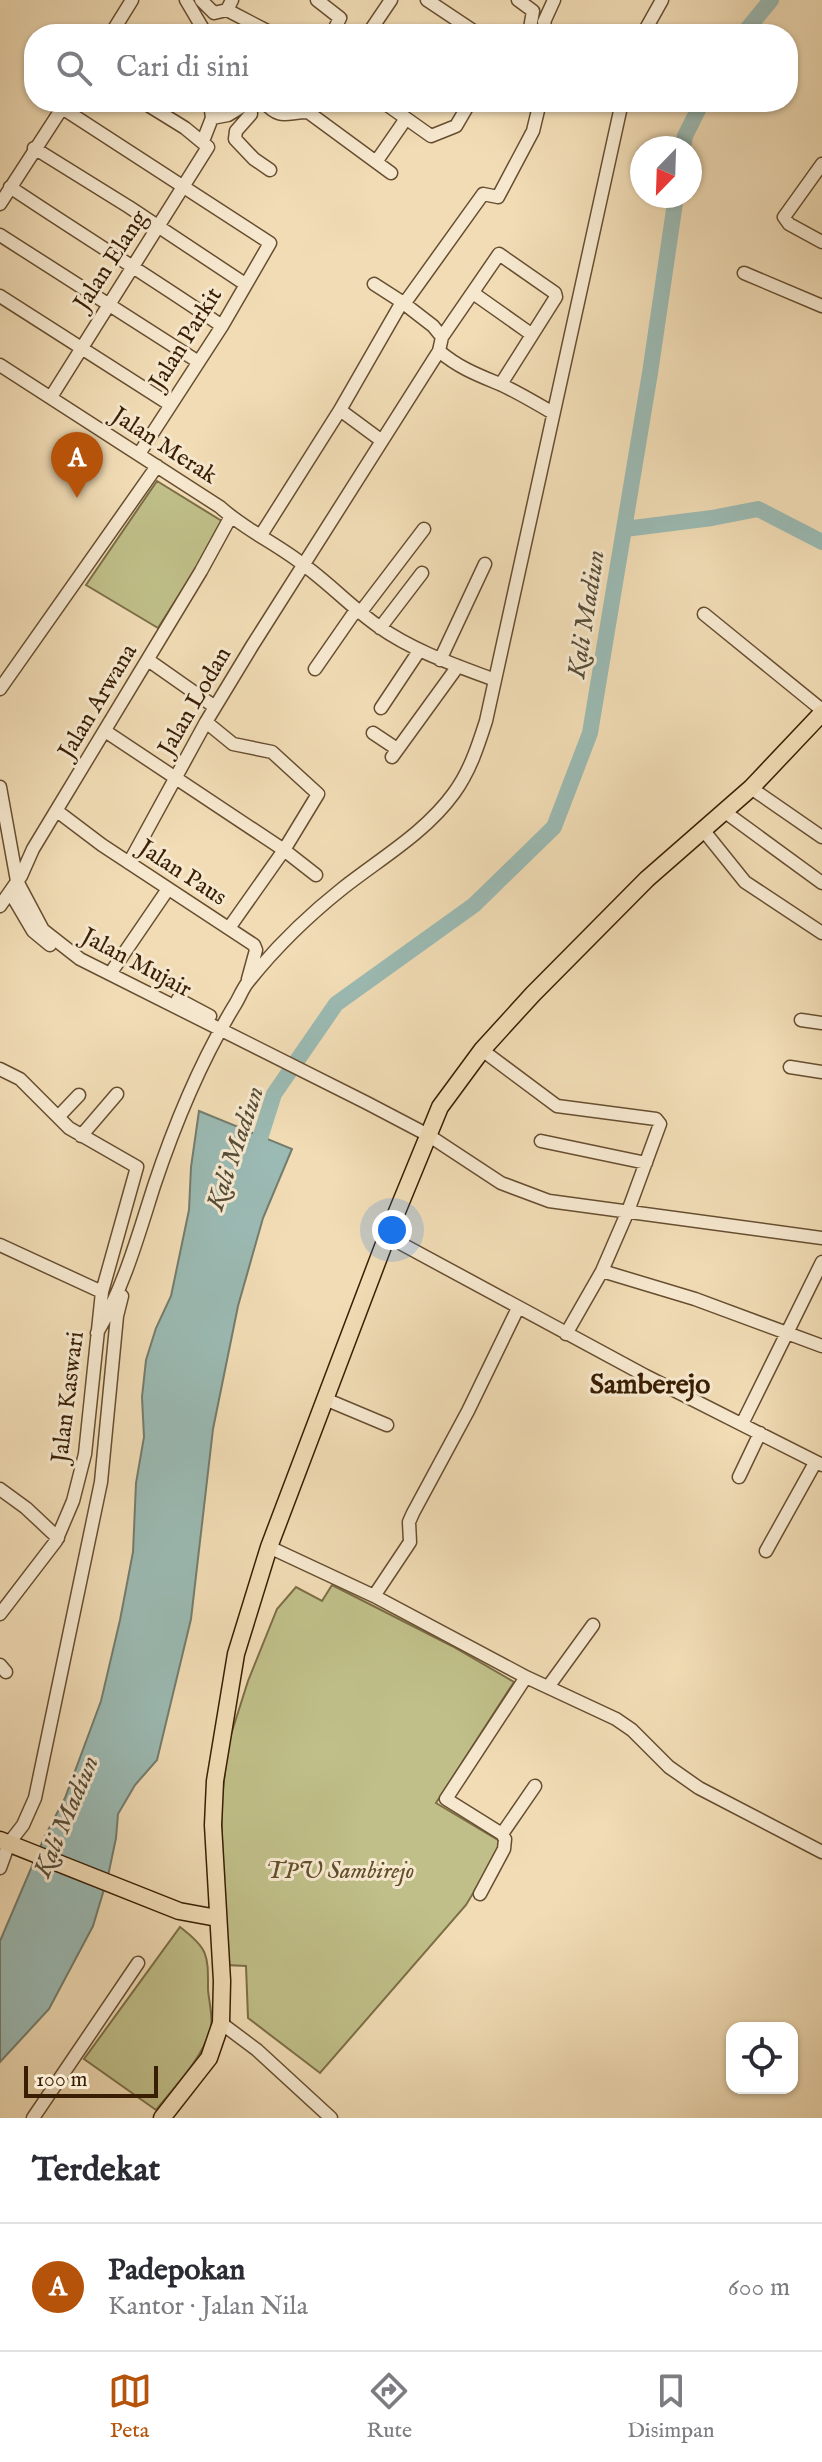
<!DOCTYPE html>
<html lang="id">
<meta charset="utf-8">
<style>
:root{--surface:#fff;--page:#f2f2f3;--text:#2b2b33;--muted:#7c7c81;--line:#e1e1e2;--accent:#b45309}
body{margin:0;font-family:"IM FELL English",serif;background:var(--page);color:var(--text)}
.controls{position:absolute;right:24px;bottom:24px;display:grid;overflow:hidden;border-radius:16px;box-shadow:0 2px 6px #0004}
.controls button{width:72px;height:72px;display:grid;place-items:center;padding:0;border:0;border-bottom:2px solid var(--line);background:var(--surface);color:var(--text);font:40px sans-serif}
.compass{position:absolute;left:630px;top:136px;width:72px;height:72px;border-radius:50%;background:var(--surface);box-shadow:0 2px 6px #0004;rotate:203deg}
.scale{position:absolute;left:24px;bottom:20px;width:134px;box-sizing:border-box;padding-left:8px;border:4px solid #391e03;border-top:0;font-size:22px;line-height:28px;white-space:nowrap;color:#391e03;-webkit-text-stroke:6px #f6e8cf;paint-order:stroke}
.you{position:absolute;left:392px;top:1230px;width:28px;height:28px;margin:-20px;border:6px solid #fff;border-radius:50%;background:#1a73e8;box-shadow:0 0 0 12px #1a73e833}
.badge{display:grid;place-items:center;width:52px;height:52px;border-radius:50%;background:var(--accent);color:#fff;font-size:26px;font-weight:700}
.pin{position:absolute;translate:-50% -66px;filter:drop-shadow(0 2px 4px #0008)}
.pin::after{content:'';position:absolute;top:42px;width:28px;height:24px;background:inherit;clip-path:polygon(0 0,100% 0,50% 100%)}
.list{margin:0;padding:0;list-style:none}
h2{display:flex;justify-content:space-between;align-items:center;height:104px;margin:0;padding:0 32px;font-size:34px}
h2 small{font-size:26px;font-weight:400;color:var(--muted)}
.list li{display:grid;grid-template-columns:52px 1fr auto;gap:24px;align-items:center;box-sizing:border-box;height:128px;padding:0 32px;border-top:2px solid var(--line)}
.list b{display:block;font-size:30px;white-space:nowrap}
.list p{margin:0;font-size:26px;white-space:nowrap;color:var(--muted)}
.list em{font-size:26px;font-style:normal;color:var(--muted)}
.icon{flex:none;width:44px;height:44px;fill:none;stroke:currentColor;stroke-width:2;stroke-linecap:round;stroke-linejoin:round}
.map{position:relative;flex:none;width:822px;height:2118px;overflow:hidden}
.search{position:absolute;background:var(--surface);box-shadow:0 2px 6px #0004;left:24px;right:24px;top:24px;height:88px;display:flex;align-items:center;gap:20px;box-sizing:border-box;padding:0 28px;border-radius:32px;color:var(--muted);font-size:30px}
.sheet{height:232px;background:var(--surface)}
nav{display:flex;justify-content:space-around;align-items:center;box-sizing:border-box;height:112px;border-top:2px solid var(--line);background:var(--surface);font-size:22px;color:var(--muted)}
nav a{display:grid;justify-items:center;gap:4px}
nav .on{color:var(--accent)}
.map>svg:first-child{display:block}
.green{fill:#c0bf89;stroke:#7c6e46;stroke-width:2}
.water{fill:#9bbab3;stroke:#747c6d;stroke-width:2}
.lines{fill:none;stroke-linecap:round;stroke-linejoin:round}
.river{stroke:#9bbab3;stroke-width:16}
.minor-casing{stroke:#674e30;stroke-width:15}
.major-casing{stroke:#391e03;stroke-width:19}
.minor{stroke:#f6e8cf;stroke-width:12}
.major{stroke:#f1dcb5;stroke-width:16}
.labels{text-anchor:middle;stroke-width:6;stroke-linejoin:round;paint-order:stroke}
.street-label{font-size:24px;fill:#391e03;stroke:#f6e8cf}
.park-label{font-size:24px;font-style:italic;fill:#624e2b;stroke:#f6e8cf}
.water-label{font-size:26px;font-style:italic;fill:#564d38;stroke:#f6e8cf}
.quarter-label{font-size:28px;font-weight:bold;fill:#391e03;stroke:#f6e8cf}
</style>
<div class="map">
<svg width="822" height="2118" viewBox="0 0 822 2118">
<rect width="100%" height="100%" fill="#f1dcb5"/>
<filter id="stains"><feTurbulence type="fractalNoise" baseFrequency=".0025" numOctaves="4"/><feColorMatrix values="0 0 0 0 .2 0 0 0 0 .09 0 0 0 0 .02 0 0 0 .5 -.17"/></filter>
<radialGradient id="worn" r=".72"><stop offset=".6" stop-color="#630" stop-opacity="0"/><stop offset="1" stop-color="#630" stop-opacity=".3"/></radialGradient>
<path class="green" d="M157 481 225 523 158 628 86 585Z
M332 1585 452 1646 514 1682 436 1803 503 1843 466 1905 320 2073 248 2018 246 1966 226 1965 221 1807 228 1744 248 1681 277 1609 296 1587 322 1601Z
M180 1927C209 1949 208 1955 208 1990 209 2001 213 2017 211 2027 204 2057 175 2086 156 2110L84 2059Z"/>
<path class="water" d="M199 1111 292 1149 263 1218 238 1306 213 1429 191 1619 157 1760 135 1785 118 1814 116 1838 108 1876 93 1926 49 2009 0 2062V1941L44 1838 65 1798 101 1701 120 1620 133 1552 136 1483 144 1437 142 1397 146 1360 156 1328 171 1296 189 1210 191 1167Z"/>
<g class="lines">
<path class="river" d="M743 34 771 0
M683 148 685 136 702 102
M625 529 712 518 758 509 822 542
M255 1154 274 1094 336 1004 474 905 554 827 590 733 650 373 676 196"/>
<defs>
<path id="minor" d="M186 0 206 34
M201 0 214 13 227 10 232 0
M317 0 340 18 332 34
M427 0 478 34
M518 0 533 11 529 34
M227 10 273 34
M111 34 132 0
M368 34 391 0
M547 34 544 22 554 0
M643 34 662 0
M264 102C281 121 286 112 308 112L391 173
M383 102 431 136 456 126 470 102
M62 108 270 243 222 326 139 454
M212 118 228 115 246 104 250 106 251 114 236 131 235 139 254 159 270 170
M203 141 212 118 210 102
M34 148 129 207 245 284
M376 162 405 120
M822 164 784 217 789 224 822 242
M10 187C80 234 152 278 222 326
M0 204 66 102
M0 235 197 361
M744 273 822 306
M374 284 402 302 433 326 442 337 439 351C459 368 478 375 502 385 519 393 536 403 553 413
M473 293 531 334
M0 296 169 404
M404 304 483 194 498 197 533 131 540 102
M442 337 499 254 555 293 556 297 501 384
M0 365 220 507C244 529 275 543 301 563 328 582 351 607 378 626 413 651 455 665 495 680
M51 397 208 147 185 128 143 102
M340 410 382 441
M261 535 340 410 402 302
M360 613 424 529
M704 614 822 710
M380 628 422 573
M148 660 215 707
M440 660 485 564
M315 669 356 610
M0 689 157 466
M381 708 419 651
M206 722 233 744 272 752 318 794 284 850 316 875
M105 731 284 850 229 928
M373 733 397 749
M392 757 458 666
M0 787 17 881 43 930 80 959 367 1103 428 1135 501 1183 549 1201 822 1238
M751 788 822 837
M57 811 102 845 254 945 256 950 248 979
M725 812 822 883
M704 831 745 882 822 933
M129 863 206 722 252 646 439 351
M10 892 33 931 50 945
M0 906 21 876 33 849 201 571 230 518
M114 968 168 889
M178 999 210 1016
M801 1020 822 1023
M482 1050 557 1106 656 1119 660 1124 628 1211 602 1271 566 1334
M790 1067 822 1072
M0 1069 20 1079 69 1128 137 1167 102 1292 85 1454 73 1501 56 1541 0 1614
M59 1116 79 1095
M81 1136 117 1094
M541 1141 646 1163
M387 1236 646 1376 822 1465
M0 1245 102 1292
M602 1271 695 1299 822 1346
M97 1333C124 1287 138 1236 154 1186 175 1123 201 1060 236 1003 240 996 243 988 248 982 275 948 309 915 343 888 381 858 425 833 454 793 470 771 478 746 486 721L622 102
M325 1399 387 1425
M742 1424 822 1262
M739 1477 760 1433
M0 1489 26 1508 58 1538
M269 1547 374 1596 526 1677
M766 1551 815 1463
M374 1596 410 1542 409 1522 413 1513 468 1411 518 1308
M0 1665 6 1672
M548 1687 593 1625
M502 1834 535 1786
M0 1868 9 1843 23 1825 35 1798 101 1482 117 1316 122 1296
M480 1894 504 1849 505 1839 502 1834 446 1799 526 1677 616 1719 632 1730 669 1767 699 1788 822 1852
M221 2023 257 2050 331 2118
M33 2118 138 1963"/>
<path id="major" d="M0 1840 179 1911 217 1918
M162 2118 209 2058 221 2023 222 1981 213 1825 215 1781 236 1654 269 1547 387 1236 440 1107 482 1050 533 994 647 879 751 788 822 713"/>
</defs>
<use href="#minor" class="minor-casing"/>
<use href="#major" class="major-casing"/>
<use href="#minor" class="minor"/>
<use href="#major" class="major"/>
</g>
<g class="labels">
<g class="street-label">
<text transform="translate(110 260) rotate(-57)" y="8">Jalan Elang</text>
<text transform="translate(185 338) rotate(-58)" y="8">Jalan Parkit</text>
<text transform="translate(165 445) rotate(33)" y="8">Jalan Merak</text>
<text transform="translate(97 701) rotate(-59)" y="8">Jalan Arwana</text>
<text transform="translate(194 701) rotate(-60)" y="8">Jalan Lodan</text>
<text transform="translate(183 872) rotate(33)" y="8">Jalan Paus</text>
<text transform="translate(137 962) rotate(28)" y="8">Jalan Mujair</text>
<text transform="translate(67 1397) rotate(-83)" y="8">Jalan Kaswari</text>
</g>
<g class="park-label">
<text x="340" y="1878">TPU Sambirejo</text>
</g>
<g class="water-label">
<text transform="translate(585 614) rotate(-81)" y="9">Kali Madiun</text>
<text transform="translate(234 1148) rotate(-71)" y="9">Kali Madiun</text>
<text transform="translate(65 1816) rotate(-67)" y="9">Kali Madiun</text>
</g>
<g class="quarter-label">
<text x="650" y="1393">Samberejo</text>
</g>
</g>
<rect width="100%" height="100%" filter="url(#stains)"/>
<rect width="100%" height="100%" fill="url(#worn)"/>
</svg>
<div class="controls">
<button><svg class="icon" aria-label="locate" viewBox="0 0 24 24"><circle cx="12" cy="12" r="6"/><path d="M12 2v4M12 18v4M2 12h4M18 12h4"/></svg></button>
</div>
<svg class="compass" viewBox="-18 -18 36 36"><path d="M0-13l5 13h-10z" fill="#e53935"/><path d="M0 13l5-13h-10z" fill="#7c7c81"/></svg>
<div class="scale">100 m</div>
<div class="you"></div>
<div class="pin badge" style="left:77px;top:498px">A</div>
<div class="search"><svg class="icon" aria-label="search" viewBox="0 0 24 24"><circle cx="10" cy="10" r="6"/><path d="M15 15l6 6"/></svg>Cari di sini</div>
</div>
<section class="sheet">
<h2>Terdekat<small></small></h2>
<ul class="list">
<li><span class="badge">A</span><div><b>Padepokan</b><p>Kantor · Jalan Nila</p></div><em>600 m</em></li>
</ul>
</section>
<nav>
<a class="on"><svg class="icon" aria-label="map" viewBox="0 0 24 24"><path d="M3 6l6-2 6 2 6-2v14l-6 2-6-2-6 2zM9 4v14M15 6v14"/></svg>Peta</a>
<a><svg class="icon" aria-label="directions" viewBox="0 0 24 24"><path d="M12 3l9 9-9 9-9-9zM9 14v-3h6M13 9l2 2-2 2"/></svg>Rute</a>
<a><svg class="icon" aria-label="saved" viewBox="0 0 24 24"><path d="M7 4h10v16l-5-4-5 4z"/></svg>Disimpan</a>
</nav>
